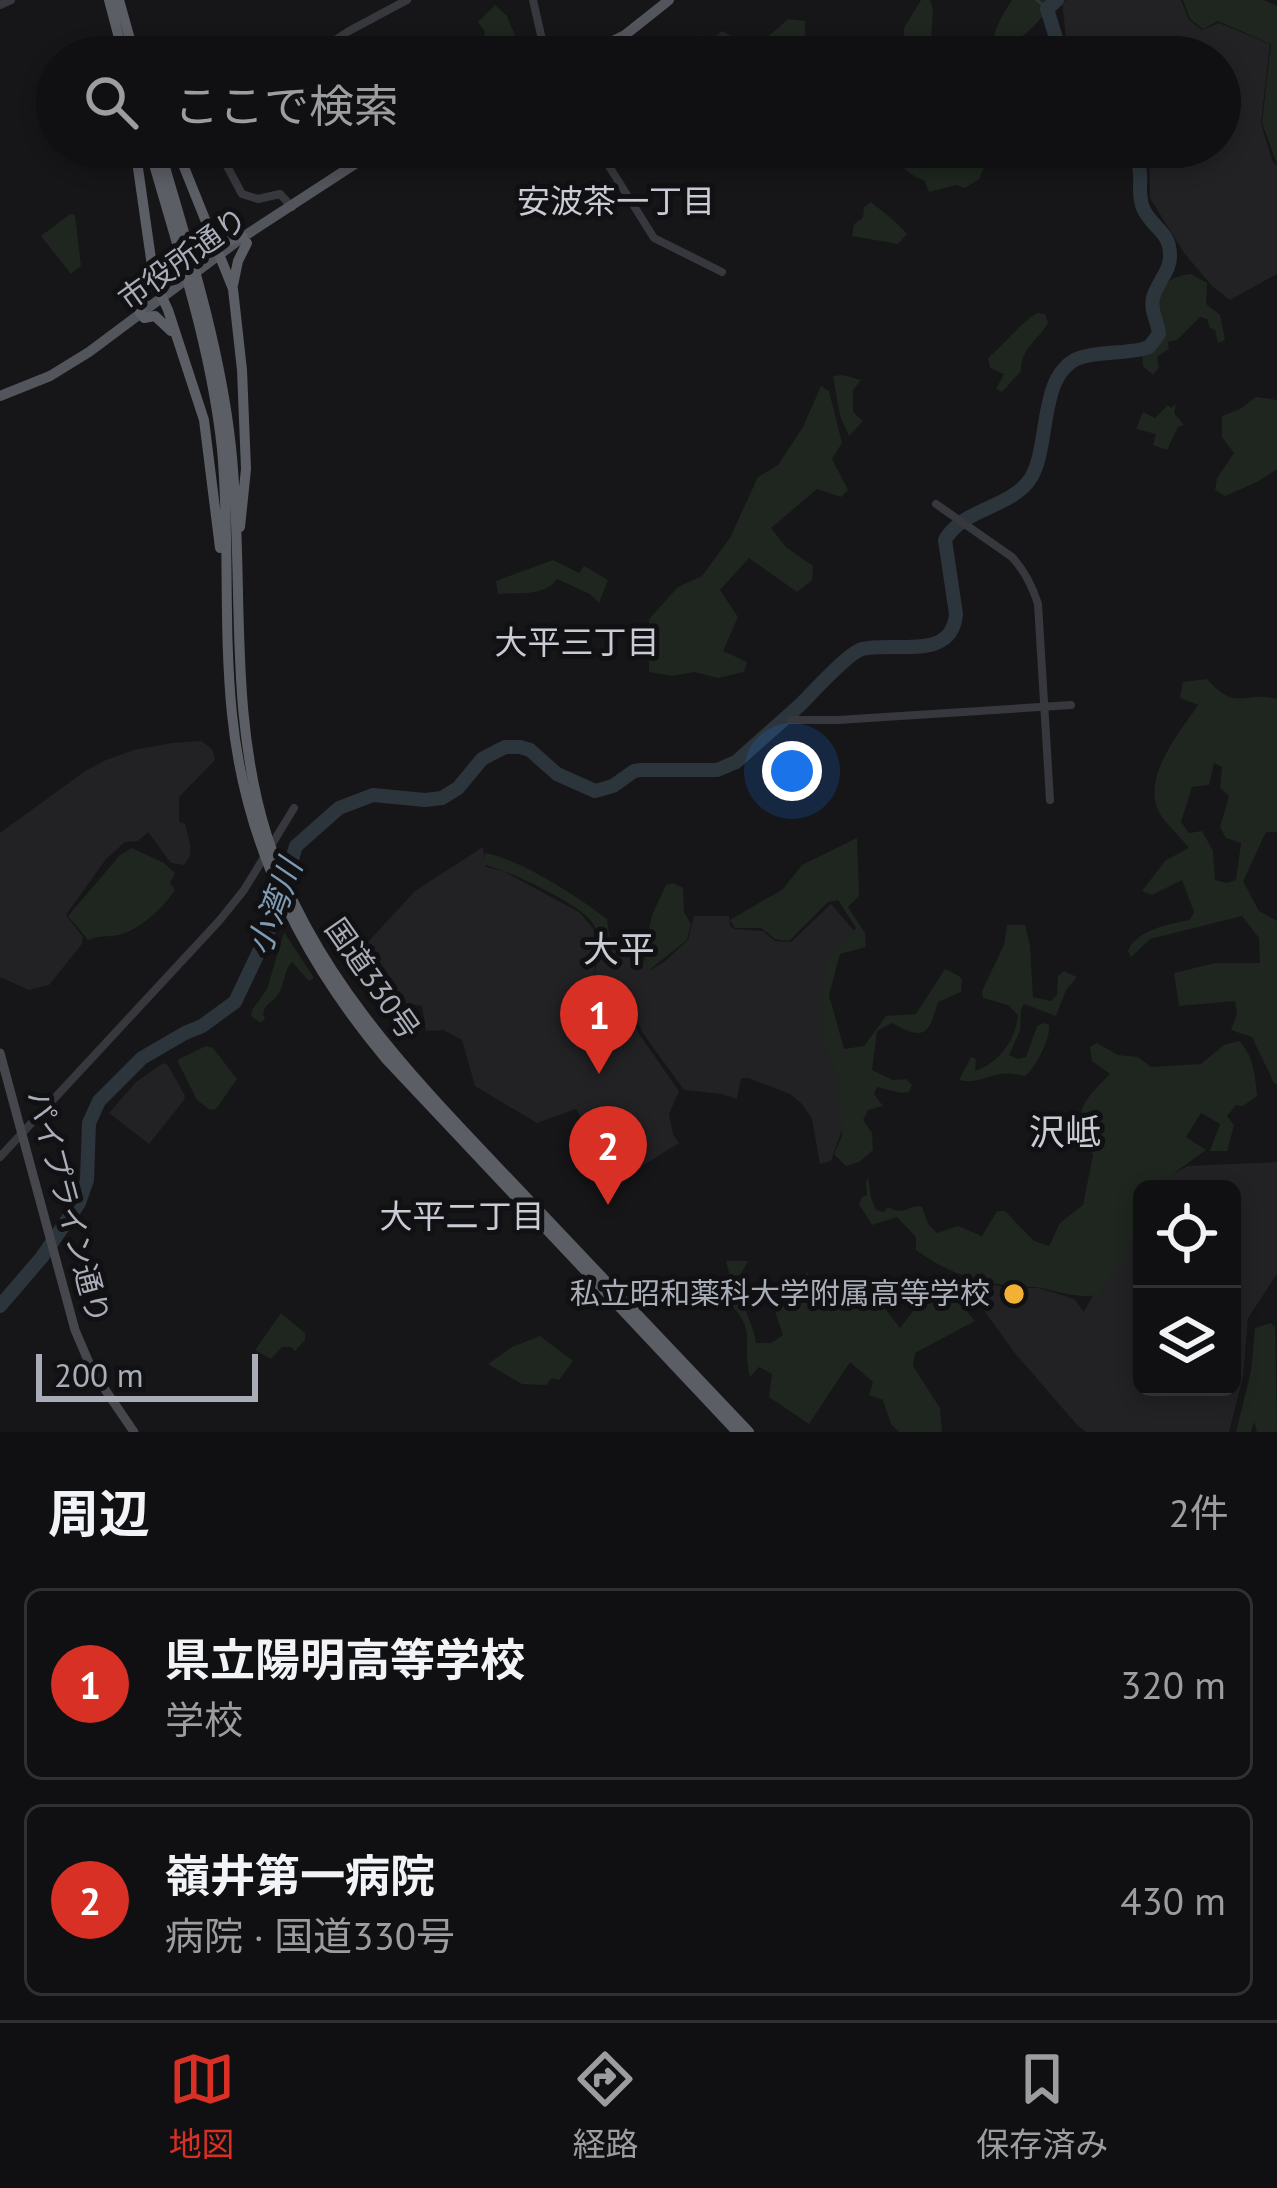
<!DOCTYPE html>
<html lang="ja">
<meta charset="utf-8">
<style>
:root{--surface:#101012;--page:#19191b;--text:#f1f3f6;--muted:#9c9d9f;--line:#303032;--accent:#d93025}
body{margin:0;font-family:"PT Sans","Noto Sans JP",sans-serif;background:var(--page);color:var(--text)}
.controls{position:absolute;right:36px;bottom:36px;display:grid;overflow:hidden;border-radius:18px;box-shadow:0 6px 18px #0003}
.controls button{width:108px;height:108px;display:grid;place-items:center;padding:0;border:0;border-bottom:3px solid var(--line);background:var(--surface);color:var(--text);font:60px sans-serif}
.scale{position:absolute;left:36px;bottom:30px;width:222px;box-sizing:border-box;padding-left:12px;border:6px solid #a8adb8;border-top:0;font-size:33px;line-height:42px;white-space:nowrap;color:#a8adb8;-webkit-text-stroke:9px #111113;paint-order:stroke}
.you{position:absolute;left:792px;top:771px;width:42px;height:42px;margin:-30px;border:9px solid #fff;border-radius:50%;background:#1a73e8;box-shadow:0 0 0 18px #1a73e833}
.badge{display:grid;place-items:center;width:78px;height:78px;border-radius:50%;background:var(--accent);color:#fff;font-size:39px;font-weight:700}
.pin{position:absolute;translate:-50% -99px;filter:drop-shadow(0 3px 6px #0008)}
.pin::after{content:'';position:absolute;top:63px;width:42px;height:36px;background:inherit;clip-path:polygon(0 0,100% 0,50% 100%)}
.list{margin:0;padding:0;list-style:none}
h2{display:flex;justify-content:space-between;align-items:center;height:156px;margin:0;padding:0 48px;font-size:51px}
h2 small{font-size:39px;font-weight:400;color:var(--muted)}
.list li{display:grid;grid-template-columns:78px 1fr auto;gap:36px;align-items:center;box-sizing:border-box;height:192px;margin:0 24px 24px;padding:0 24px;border:3px solid var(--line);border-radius:18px}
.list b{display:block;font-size:45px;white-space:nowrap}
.list p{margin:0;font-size:39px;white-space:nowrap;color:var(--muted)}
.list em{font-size:39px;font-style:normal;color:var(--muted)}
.icon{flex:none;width:66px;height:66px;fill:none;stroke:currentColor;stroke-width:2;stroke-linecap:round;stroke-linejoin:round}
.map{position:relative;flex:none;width:1277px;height:1432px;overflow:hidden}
.search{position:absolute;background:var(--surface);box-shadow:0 6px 18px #0003;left:36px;right:36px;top:36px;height:132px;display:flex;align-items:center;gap:30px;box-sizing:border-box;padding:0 42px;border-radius:66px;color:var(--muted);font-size:45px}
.sheet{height:588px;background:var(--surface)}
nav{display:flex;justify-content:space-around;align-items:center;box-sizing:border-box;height:168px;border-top:3px solid var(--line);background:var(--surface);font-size:33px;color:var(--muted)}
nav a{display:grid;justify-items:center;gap:6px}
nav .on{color:var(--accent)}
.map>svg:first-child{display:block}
.built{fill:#222225}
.green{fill:#1e261f;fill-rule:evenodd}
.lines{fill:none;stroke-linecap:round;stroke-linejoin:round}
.stream{stroke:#2c353c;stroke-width:3}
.river{stroke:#2c353c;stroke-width:14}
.tertiary{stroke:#37383d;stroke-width:8}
.secondary{stroke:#45474d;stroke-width:9}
.primary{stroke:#53555c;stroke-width:10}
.trunk{stroke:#5b5e65;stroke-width:10}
.poi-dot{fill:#f2b134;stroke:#111113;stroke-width:4.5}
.labels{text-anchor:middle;stroke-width:10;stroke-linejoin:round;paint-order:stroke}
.street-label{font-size:30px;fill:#a8adb8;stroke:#111113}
.poi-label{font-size:30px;fill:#a8adb8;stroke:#111113;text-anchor:end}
.neighbourhood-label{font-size:33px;fill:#c9ccd4;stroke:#111113}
.water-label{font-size:33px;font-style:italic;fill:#7f9bb3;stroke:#111113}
.quarter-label{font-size:36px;fill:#c9ccd4;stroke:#111113}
</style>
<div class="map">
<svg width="1277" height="1432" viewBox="0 0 1277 1432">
<rect width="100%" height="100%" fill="#161618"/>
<path class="built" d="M1068 0H1181L1189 20 1202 30 1219 23 1270 44 1261 123 1272 160 1277 166V274L1230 300 1213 287 1184 253 1150 198 1149 158 1135 147H1220V57H1068L1062 1Z
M201 741 212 749 215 760 179 797V822L185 824 190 844V856L184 865 171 863 148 832 138 841 125 842 106 859 66 915 83 937 82 944 49 985 29 990 0 977V833L85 771 106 760 134 750 172 743Z
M483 847 486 867 503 871 579 912 593 928 597 953 590 999 598 955H642L650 970 664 962 688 940 694 916H729L730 926 735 929 763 931 775 941 791 942 831 904 856 933 834 955 826 1007 848 1112 831 1161 820 1164 812 1119 803 1105 790 1094 748 1078H741L737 1099 722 1094 684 1090 642 1032 636 1017 600 1002 633 1020 639 1034 679 1091 669 1114 673 1134 679 1143 618 1181 607 1149 599 1151 576 1109 537 1123 475 1086 462 1040 443 1030 426 1031 422 1006 407 1004 369 981 380 960 368 953V942L415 891Z
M163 1063 168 1065 185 1096 184 1100 149 1144 109 1113 136 1082Z
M1277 1162V1274L1248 1318 1243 1376 1229 1432H1086L1078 1426 1014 1352 961 1278 1008 1288H1039L1074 1299 1084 1312 1142 1202V1387H1232V1189H1149L1151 1185 1188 1166Z"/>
<path class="green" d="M921 0H930L933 9 930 57H904V28Z
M1012 0H1050C1047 20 1016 43 997 52 987 38 1003 14 1012 0Z
M1183 0H1264L1277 6V164L1262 123 1271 44 1218 21 1203 29 1190 19Z
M495 5 507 16 518 43 497 57H489L480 47 485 32 478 22Z
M788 19 805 21V35L790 48 795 57H681L689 53 698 35 710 40 722 31C757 50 759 45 788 19Z
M887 147H991C995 156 997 160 990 167L984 168 979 179 965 188 957 185 929 192 924 180C913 178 890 159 887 147Z
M871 202C884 213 896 221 907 234L898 244 852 236 854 224 863 218 864 207Z
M70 214 75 215 81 266 71 274 41 236Z
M1191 274 1207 283 1206 304 1220 315 1225 340 1218 343 1215 330 1210 328 1207 319 1200 317 1177 340 1168 342 1169 349 1157 357 1159 367 1153 375 1143 366 1142 354 1153 349 1164 332C1155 303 1154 278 1191 274Z
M1037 313 1045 314 1048 323C1038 340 1020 350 1021 371L1002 392 996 389 1004 374 990 368 988 358C1006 343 1017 326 1037 313Z
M843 375 861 380 853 390V412L863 421 849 436 840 416 833 376Z
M821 386 829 391 842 443 832 459 848 490 841 497 817 489 771 528 786 547 813 566 812 580 797 592 749 558 720 590 738 617 723 651 747 662 744 672 718 678 694 672 673 676 649 672V619L678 587 702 576 730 538 758 477 778 465 803 427Z
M1256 397 1277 400V469L1259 481 1225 496 1215 490 1217 478 1234 453 1222 437V416L1240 409Z
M1176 404 1174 413 1184 425 1178 427 1167 450 1153 445 1156 434 1136 429 1143 412 1155 418 1168 405 1171 408Z
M553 560 579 573 584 566 608 580 599 603 590 594 557 579C545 597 518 592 498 594L496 581Z
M1207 679C1237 713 1244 690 1277 699V832H1266L1243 881 1259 911 1277 921V1084L1274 1083 1252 1037 1231 1030 1237 1014 1235 1001 1179 1006 1174 973 1215 963H1260L1259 938 1242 916 1150 939 1131 957 1128 951C1136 930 1169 924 1190 920L1194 912 1182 880 1152 895 1142 891 1166 860 1189 848C1181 837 1164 823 1158 810 1143 775 1180 732 1198 705L1180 698 1183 682ZM1214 763 1222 767 1220 788 1229 796 1220 827 1226 838 1241 843 1236 880 1227 883 1215 880 1213 851 1202 831 1189 833 1181 822 1192 787 1209 785Z
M857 838 859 896 848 907 865 933 866 947 840 954 829 995 844 1049 864 1046 886 1016 916 1014 945 969 959 976 962 980 961 992 938 1002C929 1035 924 1041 892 1023L877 1031 872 1070 893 1080 906 1079 912 1085 909 1092 901 1093 877 1087 874 1094 883 1106 868 1110 863 1120 872 1133 873 1150 859 1162 846 1166 834 1154 842 1136 839 1079 822 1036 821 1005 828 958 856 928 838 900 828 902 789 941 775 939 761 928H735L730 920 783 889 802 865Z
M132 848 164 863 175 873 170 883 175 890C163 908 141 929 119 935 108 937 99 935 88 940L68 916 120 855Z
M485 853C522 860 577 896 607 919L610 941 631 946 632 953 600 954C598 945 598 933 594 925 583 905 508 870 485 865Z
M673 883 683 888 684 912 691 924 687 940 649 970 642 950 636 947V936L649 930 652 915 666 885Z
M1007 925H1025L1030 946 1033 997 1051 1001 1057 995 1058 976 1064 971 1077 977 1066 990 1056 1016 1024 1004 1021 1010 1020 1031 1009 1055 1018 1059 1026 1057 1037 1026 1043 1023 1049 1025C1051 1038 1035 1069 1025 1076 990 1067 986 1086 959 1080L971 1057 976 1059 975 1071C999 1063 1016 1040 1018 1015L1008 1005 983 998 982 991 1004 945Z
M284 932 314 978 309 981 292 962C283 972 285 984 278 994 272 1004 266 1002 263 1014L265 1018 261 1023 251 1016 252 1010 267 989Z
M1239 1041C1254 1056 1255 1076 1257 1096L1243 1106 1236 1105 1227 1116 1234 1125 1227 1151H1210L1220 1124 1201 1113 1186 1137 1206 1150 1170 1176 1162 1189H1142V1224L1099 1295C1077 1298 1063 1293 1042 1288 1030 1286 1016 1287 1004 1285 970 1280 943 1270 916 1250V1237L897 1217 872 1225 859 1204 862 1197 867 1195 866 1181 868 1177 871 1198 876 1210 884 1212 888 1207C905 1217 907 1204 922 1207L928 1224 937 1233 958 1226 982 1236 997 1211H1005L1034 1241 1049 1246 1060 1223 1083 1205 1093 1155C1070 1115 1080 1104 1110 1074L1092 1061 1090 1047 1097 1043 1118 1055 1138 1057 1151 1067 1201 1064 1224 1045Z
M206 1046 213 1048 237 1079 216 1109 210 1110 197 1100 178 1062 179 1059Z
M726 1261H748C747 1263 738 1279 738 1281 736 1298 754 1322 756 1343H771L783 1335 767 1288 776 1295 788 1294 800 1288 801 1276 808 1273 813 1305 836 1302 847 1305 867 1296 876 1297 900 1328 938 1279 946 1286 975 1321 915 1353 913 1366 940 1408 942 1432H899L891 1424 883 1400 869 1395 873 1382 850 1362 809 1424 769 1397 772 1374 759 1367 750 1377C740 1338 760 1334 726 1299L731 1280Z
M281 1313 305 1333V1340L295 1351 291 1347H282L271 1359 255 1350Z
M1275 1322 1277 1432H1257L1254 1422 1251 1432H1236L1251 1371 1255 1328 1271 1323 1274 1327Z
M540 1336 573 1361 559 1380 552 1378 546 1385 522 1384 488 1364 512 1347Z"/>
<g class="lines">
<path class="stream" d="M1037 0 1047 9"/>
<path class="river" d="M1057 0 1047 9 1062 57
M0 1306 42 1257 79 1203 87 1180 89 1123 99 1101 142 1058 185 1033 202 1026 235 1002 273 922 296 846 339 808 373 795 425 800 442 798 458 788 482 759 505 747H520L530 750 557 774 595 791 613 786 634 771 641 770H717L736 762C757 743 779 724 800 705 813 692 848 653 862 649 895 641 952 662 956 614L945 540C962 509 1006 509 1028 482 1052 452 1036 375 1079 358 1099 351 1122 354 1143 349L1149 347 1159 334C1158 322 1150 311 1153 298 1157 282 1171 271 1170 255 1170 231 1151 227 1143 208 1134 185 1150 170 1127 147"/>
<path class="tertiary" d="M533 0 546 57
M0 5 11 0
M309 57 349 31 407 0
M226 147 227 166 242 194 258 199 280 194 292 207
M597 147 654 238 722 272
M936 504 1012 557C1025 571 1032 585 1038 604L1050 800
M791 720H838L1071 705
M0 1157 219 921 244 890 294 808"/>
<path class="secondary" d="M0 1053 75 1330 93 1372 134 1432"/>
<path class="primary" d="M581 57 625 35 669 0
M0 396 50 376 89 352 243 237 381 147"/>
<path class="trunk" d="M109 0 124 57
M119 0 135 57
M135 147 154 280 168 310 204 420 220 548
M149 147C177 246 211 346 222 449 230 537 223 626 232 714 245 845 302 959 386 1059L737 1432
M159 147C188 246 220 345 231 447 245 577 227 709 267 836 314 983 426 1091 530 1201 603 1278 676 1355 749 1432
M176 147 233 289 242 370 246 469 240 527
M212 230 226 241 243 237
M233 285 238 261 247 243
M140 313 151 277
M144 318 155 316 171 331"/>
</g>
<circle class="poi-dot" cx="1014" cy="1294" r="12"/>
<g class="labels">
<g class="street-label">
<text transform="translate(183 259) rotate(-36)" y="10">市役所通り</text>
<text transform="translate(372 979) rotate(55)" y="10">国道330号</text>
<text transform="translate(68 1207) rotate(75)" y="10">パイプライン通り</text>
</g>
<g class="poi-label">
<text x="990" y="1304">私立昭和薬科大学附属高等学校</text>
</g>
<g class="neighbourhood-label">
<text x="616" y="213">安波茶一丁目</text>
<text x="577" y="654">大平三丁目</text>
<text x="462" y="1228">大平二丁目</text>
</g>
<g class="water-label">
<text transform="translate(274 907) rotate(-70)" y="12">小湾川</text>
</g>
<g class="quarter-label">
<text x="619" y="962">大平</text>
<text x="1065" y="1145">沢岻</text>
</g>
</g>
</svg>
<div class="controls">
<button><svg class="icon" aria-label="locate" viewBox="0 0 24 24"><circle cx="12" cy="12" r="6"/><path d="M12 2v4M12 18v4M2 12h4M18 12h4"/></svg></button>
<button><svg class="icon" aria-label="layers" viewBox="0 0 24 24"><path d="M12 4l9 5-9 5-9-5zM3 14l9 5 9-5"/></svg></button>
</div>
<div class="scale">200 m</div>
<div class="you"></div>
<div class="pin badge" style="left:599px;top:1074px">1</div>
<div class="pin badge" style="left:608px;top:1205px">2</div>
<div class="search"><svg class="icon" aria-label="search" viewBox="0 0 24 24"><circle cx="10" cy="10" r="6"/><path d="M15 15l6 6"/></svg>ここで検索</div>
</div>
<section class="sheet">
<h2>周辺<small>2件</small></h2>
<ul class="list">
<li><span class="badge">1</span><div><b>県立陽明高等学校</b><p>学校</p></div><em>320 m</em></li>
<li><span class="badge">2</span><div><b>嶺井第一病院</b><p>病院 · 国道330号</p></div><em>430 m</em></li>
</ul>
</section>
<nav>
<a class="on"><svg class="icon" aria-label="map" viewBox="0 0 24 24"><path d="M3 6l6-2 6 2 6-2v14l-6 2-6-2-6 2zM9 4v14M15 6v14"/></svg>地図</a>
<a><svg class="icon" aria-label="directions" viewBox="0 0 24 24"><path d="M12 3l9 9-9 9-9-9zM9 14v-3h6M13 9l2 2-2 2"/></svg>経路</a>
<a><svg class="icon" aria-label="saved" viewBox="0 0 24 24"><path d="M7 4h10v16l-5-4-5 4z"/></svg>保存済み</a>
</nav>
